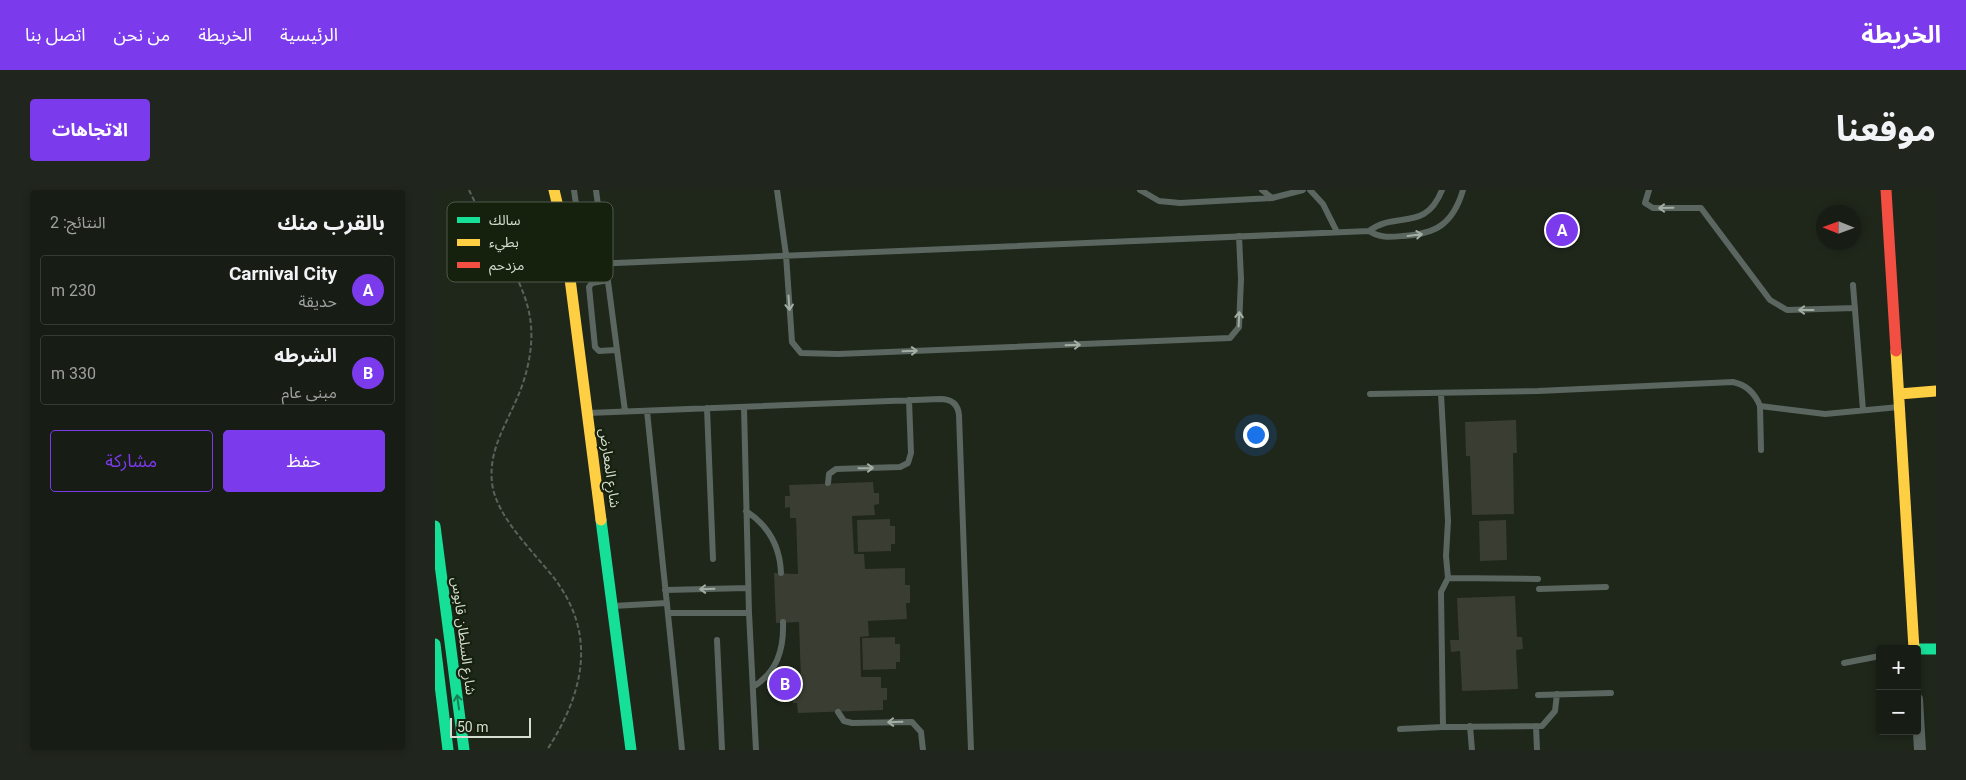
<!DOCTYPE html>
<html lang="ar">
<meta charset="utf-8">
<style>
:root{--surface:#171c14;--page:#20251d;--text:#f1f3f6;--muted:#9ea1a0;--line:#363a34;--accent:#7c3aed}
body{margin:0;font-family:Roboto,"Noto Sans Arabic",sans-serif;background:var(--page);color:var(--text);direction:rtl}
.controls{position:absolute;right:15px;bottom:15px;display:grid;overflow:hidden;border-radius:5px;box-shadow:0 2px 8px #0003}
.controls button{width:45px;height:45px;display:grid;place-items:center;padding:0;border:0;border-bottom:1px solid var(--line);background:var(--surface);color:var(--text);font:25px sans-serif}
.compass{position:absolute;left:1381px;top:15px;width:45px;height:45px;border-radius:50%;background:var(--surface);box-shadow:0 2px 8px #0003;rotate:271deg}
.scale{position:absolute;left:15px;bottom:12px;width:81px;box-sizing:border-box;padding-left:5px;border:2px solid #d6ded1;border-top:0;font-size:14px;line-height:18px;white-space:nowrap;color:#d6ded1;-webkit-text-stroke:4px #15200d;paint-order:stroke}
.you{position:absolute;left:820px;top:244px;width:18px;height:18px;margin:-12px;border:4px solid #fff;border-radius:50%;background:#1a73e8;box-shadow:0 0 0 8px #1a73e833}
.badge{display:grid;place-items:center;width:32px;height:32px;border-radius:50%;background:var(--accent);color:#fff;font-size:16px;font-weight:700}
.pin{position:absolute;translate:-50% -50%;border:2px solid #fff;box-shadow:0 1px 5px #0006}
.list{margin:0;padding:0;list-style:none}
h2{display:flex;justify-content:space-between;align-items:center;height:65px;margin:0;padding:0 20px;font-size:21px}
h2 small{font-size:16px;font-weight:400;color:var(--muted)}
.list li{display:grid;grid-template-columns:32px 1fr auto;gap:15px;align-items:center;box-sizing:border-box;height:70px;margin:0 10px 10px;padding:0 10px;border:1px solid var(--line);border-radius:5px}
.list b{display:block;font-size:19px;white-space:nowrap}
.list p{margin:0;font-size:16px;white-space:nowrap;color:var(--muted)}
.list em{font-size:16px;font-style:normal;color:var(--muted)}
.actions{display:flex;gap:10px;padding:15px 20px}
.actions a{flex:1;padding:11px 0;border:1px solid var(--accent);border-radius:5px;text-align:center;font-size:18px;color:var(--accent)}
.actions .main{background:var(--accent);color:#fff}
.map{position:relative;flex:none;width:1501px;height:560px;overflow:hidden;direction:ltr;border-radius:5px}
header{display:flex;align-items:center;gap:30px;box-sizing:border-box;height:70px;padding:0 25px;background:var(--accent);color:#fff}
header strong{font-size:24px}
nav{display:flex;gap:28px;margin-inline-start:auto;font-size:18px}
.intro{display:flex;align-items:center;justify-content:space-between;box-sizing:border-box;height:120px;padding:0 30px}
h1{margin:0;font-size:35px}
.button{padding:12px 22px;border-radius:5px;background:var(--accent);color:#fff;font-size:18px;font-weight:700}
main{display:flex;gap:30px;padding:0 30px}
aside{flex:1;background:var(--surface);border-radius:5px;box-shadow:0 2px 8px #0003}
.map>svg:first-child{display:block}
.building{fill:#3a3d32}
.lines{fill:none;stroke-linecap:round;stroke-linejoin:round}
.path{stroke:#5a625b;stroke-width:2;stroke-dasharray:5 2.5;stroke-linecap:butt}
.lane{stroke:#5a665f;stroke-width:6}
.street{stroke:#5a665f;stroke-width:12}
.fast{stroke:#16e098;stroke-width:11}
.slow{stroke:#ffcf43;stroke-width:11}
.jam{stroke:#f24e42;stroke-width:11}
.oneway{stroke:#a4aea3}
.oneway2{stroke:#168052}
.labels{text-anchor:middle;stroke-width:4.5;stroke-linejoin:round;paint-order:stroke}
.street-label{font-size:14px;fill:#d6ded1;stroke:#15200d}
.key{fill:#15200d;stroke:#4f5948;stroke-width:1}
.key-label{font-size:14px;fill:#d6ded1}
</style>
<header>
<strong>الخريطة</strong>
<nav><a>الرئيسية</a><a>الخريطة</a><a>من نحن</a><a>اتصل بنا</a></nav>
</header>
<div class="intro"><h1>موقعنا</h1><a class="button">الاتجاهات</a></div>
<main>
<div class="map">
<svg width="1501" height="560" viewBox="0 0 1501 560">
<rect width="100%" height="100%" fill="#1f261a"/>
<path class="building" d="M1081 230 1082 263H1078L1079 324 1037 325 1035 266H1031L1030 232Z
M438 292 439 303H444V314L439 315 440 325 417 326 419 364H429L430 379 470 378V395H475V413H471L472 429 433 431 434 446 425 447 426 487H446V498H452V510H448V520L363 523 362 513H358V502H362V491H366L364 432 341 433 339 383 363 384 361 328H355V317L350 318V306H355L354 295Z
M455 329V336H460V354H456V361L423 362 422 330Z
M1071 330 1072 370 1045 371 1044 331Z
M1080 406 1082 447H1087L1088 459 1081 460 1083 499 1027 501 1025 461 1016 462 1015 450H1024L1022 408Z
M460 447V454H465V472H461V479L428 480 427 448Z"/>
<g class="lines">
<path class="path" d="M34 0C53 41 93 91 96 136 98 159 92 185 83 206 70 237 51 264 58 299 64 323 82 344 98 363 107 374 118 385 126 398 162 453 145 509 112 560"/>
<path class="lane" d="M139 0 145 43 152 49 167 48
M161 0 190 221
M342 0 351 65 357 152 366 163 403 164 795 148 804 137 806 89 804 46
M705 0 724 11 745 13 837 8 868 0
M827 0 837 8
M875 0 888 14 902 42
M1214 0 1210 13 1218 18H1266L1335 110 1352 120 1420 118
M934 41C945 48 954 47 968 46 1001 44 1018 34 1028 0
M134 75 934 41C962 20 990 43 1007 0
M173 90 157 93 154 97 160 157 164 161 181 160
M1418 95 1428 220
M935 204 1103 201 1298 192C1312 195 1320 203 1325 216L1326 260
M1325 216 1390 224 1464 217
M309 217 314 423 321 560
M272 218 278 369
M212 221 247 560
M153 223 505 209C516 209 523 214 524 225L536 560
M393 293 394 284 401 279 465 277 473 273 476 263 474 210
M311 321C334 336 345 356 346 383
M1013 388 1103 389
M1104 399 1171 397
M230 400 313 398
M178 416 232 413
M233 423H314
M282 450 287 560
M1409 473 1445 466
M318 497C342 482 349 460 348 432
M1103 505 1176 503
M403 522 409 531 417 533 477 532 486 542 488 560
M1035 536 1037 560
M1101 536 1102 560
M1008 537 1107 536 1120 521 1122 504
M965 539 1008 537 1006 402 1013 388 1011 366 1013 331 1006 204"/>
<path class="street" d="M1482 509 1485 560"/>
<path class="fast" d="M166 330 196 560
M0 336 29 560
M0 454 13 560
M1482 459H1501"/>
<path class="slow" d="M119 0 129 42 166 330
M1461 161 1479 459
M1464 204 1501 201"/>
<path class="jam" d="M1451 0 1461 161"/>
</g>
<defs><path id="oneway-shaft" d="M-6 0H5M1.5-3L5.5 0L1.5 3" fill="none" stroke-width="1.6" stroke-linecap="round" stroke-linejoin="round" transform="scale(1.25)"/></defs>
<g class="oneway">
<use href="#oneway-shaft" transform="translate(1231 18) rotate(179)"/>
<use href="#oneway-shaft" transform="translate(980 45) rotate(-7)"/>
<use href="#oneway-shaft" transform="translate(354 113) rotate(86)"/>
<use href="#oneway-shaft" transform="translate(1371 120) rotate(-180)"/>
<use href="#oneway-shaft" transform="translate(804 129) rotate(-87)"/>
<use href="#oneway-shaft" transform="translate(638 155) rotate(-2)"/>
<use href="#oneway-shaft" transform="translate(475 161) rotate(-2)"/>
<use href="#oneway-shaft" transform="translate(431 278) rotate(-1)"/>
<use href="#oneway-shaft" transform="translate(272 399) rotate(178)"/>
<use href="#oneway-shaft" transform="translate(460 532) rotate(178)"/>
</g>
<use class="oneway2" href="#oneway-shaft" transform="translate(23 512) rotate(-98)"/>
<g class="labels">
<g class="street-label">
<text transform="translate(175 278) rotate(82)" y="5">شارع المعارض</text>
<text transform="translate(29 446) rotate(83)" y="5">شارع السلطان قابوس</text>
</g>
</g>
<rect x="12" y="12" width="166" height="80" rx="8" class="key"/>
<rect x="22" y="27" width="23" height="6" fill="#16e098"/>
<rect x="22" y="49" width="23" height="7" fill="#ffcf43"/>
<rect x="22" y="72" width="23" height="6" fill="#f24e42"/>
<g class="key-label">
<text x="54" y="35">سالك</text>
<text x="54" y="57">بطيء</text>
<text x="54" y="80">مزدحم</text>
</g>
</svg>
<div class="controls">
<button>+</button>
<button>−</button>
</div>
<svg class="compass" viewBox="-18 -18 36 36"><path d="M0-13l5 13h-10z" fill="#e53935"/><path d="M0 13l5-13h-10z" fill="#9ea1a0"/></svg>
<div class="scale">50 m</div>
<div class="you"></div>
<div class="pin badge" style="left:1127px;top:40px">A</div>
<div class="pin badge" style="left:350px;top:494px">B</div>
</div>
<aside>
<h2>بالقرب منك<small>النتائج: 2</small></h2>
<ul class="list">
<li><span class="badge">A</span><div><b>Carnival City</b><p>حديقة</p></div><em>230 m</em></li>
<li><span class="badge">B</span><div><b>الشرطه</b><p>مبنى عام</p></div><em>330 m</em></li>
</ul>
<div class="actions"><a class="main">حفظ</a><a>مشاركة</a></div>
</aside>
</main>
